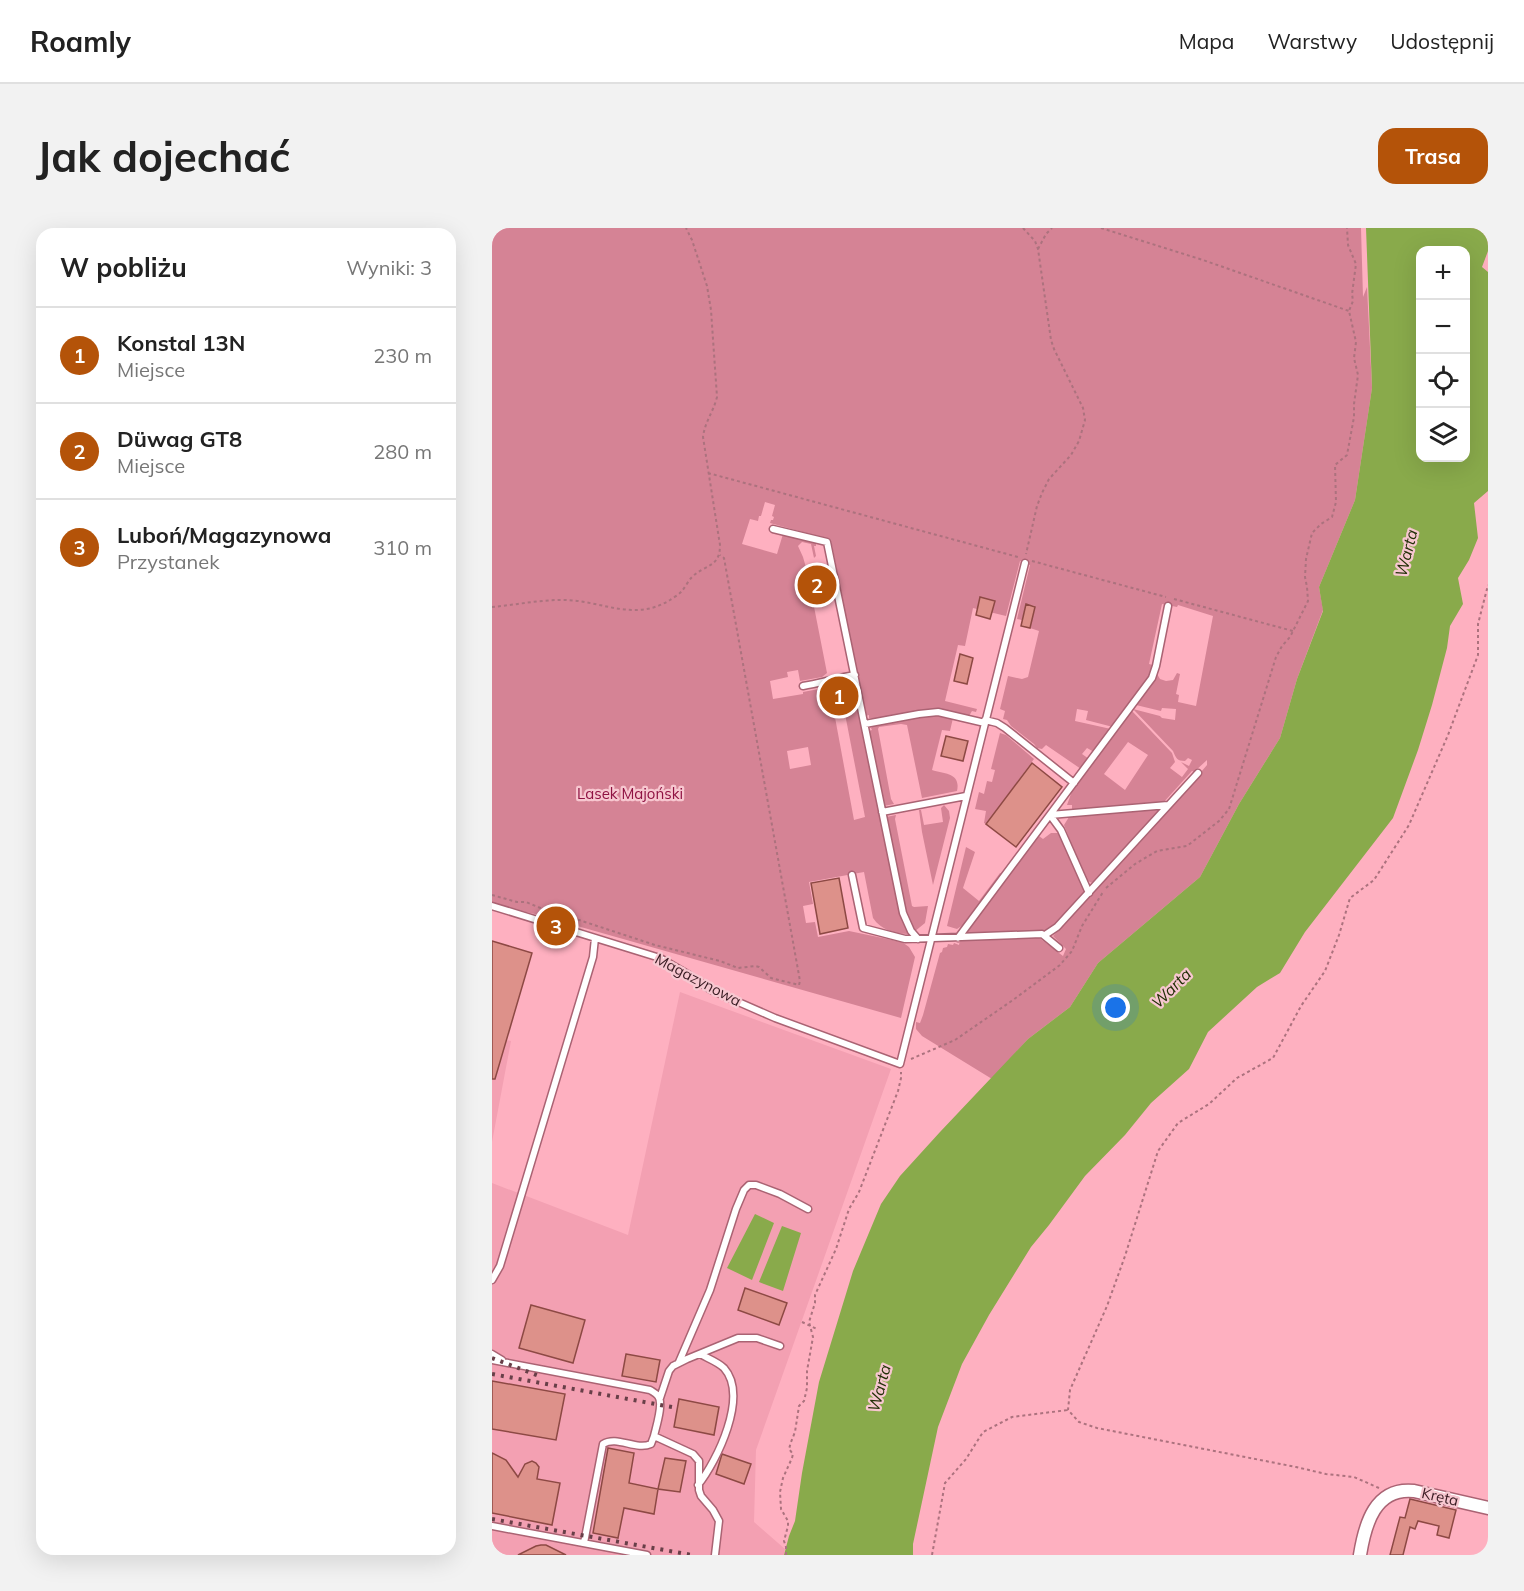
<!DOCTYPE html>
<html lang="pl">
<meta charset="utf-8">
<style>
:root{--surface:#fff;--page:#f2f2f2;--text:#222;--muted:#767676;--line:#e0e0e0;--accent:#b45309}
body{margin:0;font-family:Mulish,sans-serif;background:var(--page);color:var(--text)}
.controls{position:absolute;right:18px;top:18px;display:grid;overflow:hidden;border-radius:12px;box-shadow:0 6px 24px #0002}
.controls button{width:54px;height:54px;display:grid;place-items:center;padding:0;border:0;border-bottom:2px solid var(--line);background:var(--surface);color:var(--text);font:30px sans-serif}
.you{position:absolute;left:624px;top:780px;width:21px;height:21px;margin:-15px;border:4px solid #fff;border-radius:50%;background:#1a73e8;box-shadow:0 0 0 9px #1a73e833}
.badge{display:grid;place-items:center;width:39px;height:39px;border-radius:50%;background:var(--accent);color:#fff;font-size:20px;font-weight:700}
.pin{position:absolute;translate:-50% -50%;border:3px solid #fff;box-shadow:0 2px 6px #0006}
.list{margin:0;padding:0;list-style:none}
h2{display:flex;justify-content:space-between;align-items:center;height:78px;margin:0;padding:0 24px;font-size:26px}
h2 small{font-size:20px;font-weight:400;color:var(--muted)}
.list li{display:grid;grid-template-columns:39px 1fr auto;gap:18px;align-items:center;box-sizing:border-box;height:96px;padding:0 24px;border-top:2px solid var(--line)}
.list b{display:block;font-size:22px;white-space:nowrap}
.list p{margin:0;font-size:20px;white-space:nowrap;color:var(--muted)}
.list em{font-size:20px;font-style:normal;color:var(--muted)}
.icon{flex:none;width:33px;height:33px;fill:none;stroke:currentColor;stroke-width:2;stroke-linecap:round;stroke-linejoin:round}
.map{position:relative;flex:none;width:996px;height:1327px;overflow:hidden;border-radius:18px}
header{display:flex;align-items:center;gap:36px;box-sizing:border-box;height:84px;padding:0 30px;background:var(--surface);border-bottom:2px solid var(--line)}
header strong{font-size:28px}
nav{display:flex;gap:33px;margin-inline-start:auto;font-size:21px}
.intro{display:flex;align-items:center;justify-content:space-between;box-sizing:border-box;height:144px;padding:0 36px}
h1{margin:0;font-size:42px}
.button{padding:15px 27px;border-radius:18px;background:var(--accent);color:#fff;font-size:21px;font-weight:700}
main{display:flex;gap:36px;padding:0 36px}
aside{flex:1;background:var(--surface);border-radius:18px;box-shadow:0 6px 24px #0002}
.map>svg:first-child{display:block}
.built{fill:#f3a0b2}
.green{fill:#d58395;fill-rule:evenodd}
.water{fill:#89aa4b;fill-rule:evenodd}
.building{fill:#dd918a;stroke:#8d4944;stroke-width:1.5}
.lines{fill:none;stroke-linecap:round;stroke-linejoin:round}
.lane-casing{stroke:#aa6373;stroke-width:9}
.street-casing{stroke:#aa6373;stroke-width:15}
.path{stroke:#ac727e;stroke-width:2;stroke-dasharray:3 3;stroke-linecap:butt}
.lane{stroke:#fff;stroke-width:6}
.street{stroke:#fff;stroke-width:12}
.rail{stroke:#683f48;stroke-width:4;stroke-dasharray:3 6;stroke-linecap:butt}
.labels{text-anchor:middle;stroke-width:4.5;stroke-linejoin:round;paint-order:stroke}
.park-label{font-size:15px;fill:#8f1242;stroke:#f7c7d0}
.street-label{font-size:15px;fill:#371a21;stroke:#f7c7d0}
.water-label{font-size:16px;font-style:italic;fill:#233008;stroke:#f7c7d0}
</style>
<header>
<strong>Roamly</strong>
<nav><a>Mapa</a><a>Warstwy</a><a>Udostępnij</a></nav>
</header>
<div class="intro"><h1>Jak dojechać</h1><a class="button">Trasa</a></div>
<main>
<aside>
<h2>W pobliżu<small>Wyniki: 3</small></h2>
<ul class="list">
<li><span class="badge">1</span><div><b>Konstal 13N</b><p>Miejsce</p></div><em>230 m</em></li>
<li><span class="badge">2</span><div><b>Düwag GT8</b><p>Miejsce</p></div><em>280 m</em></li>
<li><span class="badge">3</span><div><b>Luboń/Magazynowa</b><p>Przystanek</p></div><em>310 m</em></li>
</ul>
</aside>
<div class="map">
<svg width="996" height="1327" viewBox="0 0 996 1327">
<rect width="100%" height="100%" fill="#feb0c0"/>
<path class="built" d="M188 764 399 841 264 1222 262 1294 293 1321 292 1327H0V955L136 1007Z
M0 809 19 813 0 914Z"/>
<path class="green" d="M0 0H869L871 69 875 59 880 160 863 272 827 359 831 382 805 451 788 510 747 576 708 649 606 735 578 779 536 811 500 851 430 808 424 801V794L428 795 431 787 448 725 450 724 451 720 455 719 456 716 461 717 462 715 467 717 468 712 546 709 571 728 574 721 561 708 656 606 715 537V532L702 544 700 543 671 575 580 582V577H575L580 563 640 483 680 525 683 534 678 540 690 549 696 541 689 534 697 538 700 532 696 530 693 533C685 533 684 530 681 523L641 481 668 488 670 490 683 492 684 481 670 480 669 483 644 477 665 446 668 451 674 453 681 452 685 445 688 446 684 466 687 467 686 474 704 478 721 388 686 377 685 379 670 376 657 436 661 437 659 445 621 499 594 492 596 483 585 481 583 493 619 501 602 524 595 520 590 526 597 531 589 541 554 517 550 521 545 520 542 516 519 498 515 492 511 491 513 483 508 481 516 448 530 451 536 449 547 403 538 400 543 378 534 376 530 392 525 391 538 337 528 333 514 388 481 380 473 418 466 417 453 473 485 481 484 484 480 483 477 488 454 483 441 482 384 491 377 490V487L374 488 339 312 278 295 279 292H281L282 289 280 288 283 277 273 274 269 288H267L266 293 258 291 250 316 285 326 291 306 324 315V318H322L324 328 322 330 319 316 310 314 306 318 311 329 315 343 335 445 330 449 308 453 306 442 295 444 296 449 278 453 281 471 311 466V464L332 460 337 457 362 592 373 589 347 455 353 454 358 471H361L364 480 368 486 407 682 416 706C403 706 389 702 381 690L372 644 317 654 321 676 311 678 314 695 323 694 326 709 357 703 410 714 417 719 423 729 409 790 43 686 0 677ZM636 514 656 527 633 562 612 546ZM316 519 319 537 298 541 295 523Z
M434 488H445L461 490 458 503 450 502 440 542C453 546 469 545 465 563L430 570 415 497 409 496 387 499 386 501 399 571 402 576 392 578 377 503 380 502 379 500 382 497Z
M508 505 514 507 542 531 494 596 492 595 494 583 483 581 487 564 492 566 495 553 500 554 503 542 499 541Z
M452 577 457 583 458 590 441 657 430 604 427 582H429L432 597 451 594 449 580Z
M671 581 604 654C598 656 596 653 592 648L572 597 577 589Z
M404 587 403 591 420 678 422 679 436 678 433 695 422 704 413 682 394 589Z
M559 605H567L570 609 592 663V667L566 695H565L552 703 472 707 547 608 551 611Z
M474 619 483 624 471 660 487 673 508 645 511 646 474 695 465 701 455 698Z"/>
<path class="water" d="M874 0H996V23L990 39 996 44V263L982 275 986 310 977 332 966 350 971 376 958 398 955 420 940 477 926 522 901 590 813 704 788 745 765 759 716 804 697 841 659 875 633 907 593 948 557 997 539 1019 497 1087 470 1136 446 1199 421 1316V1327H292L297 1308 303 1293 310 1245 327 1154 361 1043 389 976 408 948 448 904 536 811 578 779 606 735 708 649 747 576 788 510 805 451 831 383 827 359 863 272 880 160ZM928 22H974V230H928Z
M263 986 282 995 260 1052 235 1040Z
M290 998 309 1005 291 1063 267 1054Z"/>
<path class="building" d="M488 369 503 373 498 391 484 387Z
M534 376 543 379 538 400 529 398Z
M468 426 481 430 475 456 462 453Z
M454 508 476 513 471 533 449 528Z
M540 535 570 559 524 619 494 596Z
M347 650 356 700 328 706 319 655Z
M0 713 40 725 3 851H0Z
M253 1060 295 1075 287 1097 246 1082Z
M39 1077 93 1092 81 1135 27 1120Z
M134 1126 168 1132 164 1154 130 1148Z
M0 1153 73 1166 64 1212 0 1201Z
M187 1171 227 1179 222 1207 182 1199Z
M116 1220 142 1225 137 1255 166 1261 162 1286 132 1280 126 1310 101 1305Z
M0 1225 14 1232 26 1249 33 1236 40 1233 44 1235 47 1239 45 1251 68 1255 60 1297 0 1285Z
M230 1226 259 1236 252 1256 224 1246Z
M173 1230 194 1233 188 1264 166 1261Z
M918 1271 964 1282 957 1310 945 1307 947 1298 926 1293 923 1301 918 1299 911 1327H898L908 1289 913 1290Z
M49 1317H54L74 1327H26L44 1318Z"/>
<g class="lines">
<defs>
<path id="lane" d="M281 301 335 314 411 685 419 703 426 711
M311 458C328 455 345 450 363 447
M493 492 505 495 513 500 582 555
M373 496 427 486 446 484 493 495
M390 584 474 568
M558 587 676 577
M558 587 569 602 597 665
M360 647 371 700 413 711 550 706 567 720
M0 678 168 730 197 747 219 762 283 790 408 836 533 335
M553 707 565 699 706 545
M466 710 660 450 664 438 676 378
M0 1052 8 1038 101 729 103 710
M0 1126 10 1132
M0 1132 158 1162C161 1164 164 1165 166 1168 172 1175 164 1199 162 1208L201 1226 207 1233V1262L209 1268 221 1282 227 1293 223 1327
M187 1134 218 1062 244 981 252 962 257 957H264L288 966 316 981
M168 1170 177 1143 181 1138 195 1131 246 1110H265L288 1118
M206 1257C225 1233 257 1168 232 1140 226 1134 215 1130 208 1126
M0 1298 155 1327
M92 1315 111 1216C125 1207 144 1223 159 1216L162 1208"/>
<path id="street" d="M868 1327C873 1296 883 1259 922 1263L996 1280"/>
</defs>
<use href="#lane" class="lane-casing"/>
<use href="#street" class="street-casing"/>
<path class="path" d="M531 0 543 13 546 21 559 112 562 121 591 180 593 192 587 213 579 227 557 251 550 265 545 278 534 326
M609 0 711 32 857 83
M546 21 554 6 560 0
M216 245 526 329
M540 333 674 369
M682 371 801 403
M0 379C23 377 46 372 69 372 107 371 141 395 178 372 181 370 186 367 189 364 193 360 196 353 200 349 213 336 228 340 228 317L211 209C213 193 221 185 225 169L219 82 215 58 200 12 194 0
M614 660 643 636 665 623 695 618 727 593 737 581 784 429 790 418 798 409 816 373 815 359 813 349 814 331 820 305 829 296 840 289 844 274 843 237 855 227 862 189V176L866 147 862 130 864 114 857 83 861 73 860 66 864 36 856 17 855 0
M0 667 25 674H34L70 689 87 692 163 717 228 733 246 740 263 738 267 739 279 750 307 757 308 753 232 330 228 327
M419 831 463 812 521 772 568 737 580 723 590 698 611 664
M310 1094 325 1101
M887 1260 862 1249 834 1246 804 1239 605 1200 587 1194 576 1182 578 1162 615 1078 633 1028 666 923 686 895 717 876 745 850 781 830 809 778 833 743 847 707 858 670 882 652 917 597 956 507 986 427V396L996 357
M294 1327V1319L292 1313 296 1298V1293L289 1281 288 1264 291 1250 300 1230 301 1226 297 1221 299 1214 303 1204 307 1178 312 1173 315 1160V1143L321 1109 317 1094 323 1075V1067L344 1021 357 981 367 964 406 863 409 850V844
M440 1327 453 1255 474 1231 491 1204 520 1189 576 1182"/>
<use href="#lane" class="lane"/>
<use href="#street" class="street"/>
<path class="rail" d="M0 1130 47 1148
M0 1146 185 1180
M0 1291 200 1327"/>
</g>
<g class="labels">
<g class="park-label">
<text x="138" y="571">Lasek Majoński</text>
</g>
<g class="street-label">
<text transform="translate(206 752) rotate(28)" y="5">Magazynowa</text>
<text transform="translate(948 1269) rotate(13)" y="5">Kręta</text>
</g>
<g class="water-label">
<text transform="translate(914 325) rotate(-76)" y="6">Warta</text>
<text transform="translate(679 760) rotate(-45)" y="6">Warta</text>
<text transform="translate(387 1160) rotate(-75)" y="6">Warta</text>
</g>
</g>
</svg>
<div class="controls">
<button>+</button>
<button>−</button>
<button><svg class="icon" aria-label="locate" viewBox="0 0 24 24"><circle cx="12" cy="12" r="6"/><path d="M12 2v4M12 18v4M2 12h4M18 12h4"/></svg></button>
<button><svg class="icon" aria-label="layers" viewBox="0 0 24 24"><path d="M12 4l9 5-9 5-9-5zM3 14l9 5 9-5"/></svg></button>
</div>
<div class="you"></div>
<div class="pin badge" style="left:347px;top:468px">1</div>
<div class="pin badge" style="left:325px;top:357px">2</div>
<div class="pin badge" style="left:64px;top:698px">3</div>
</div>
</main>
